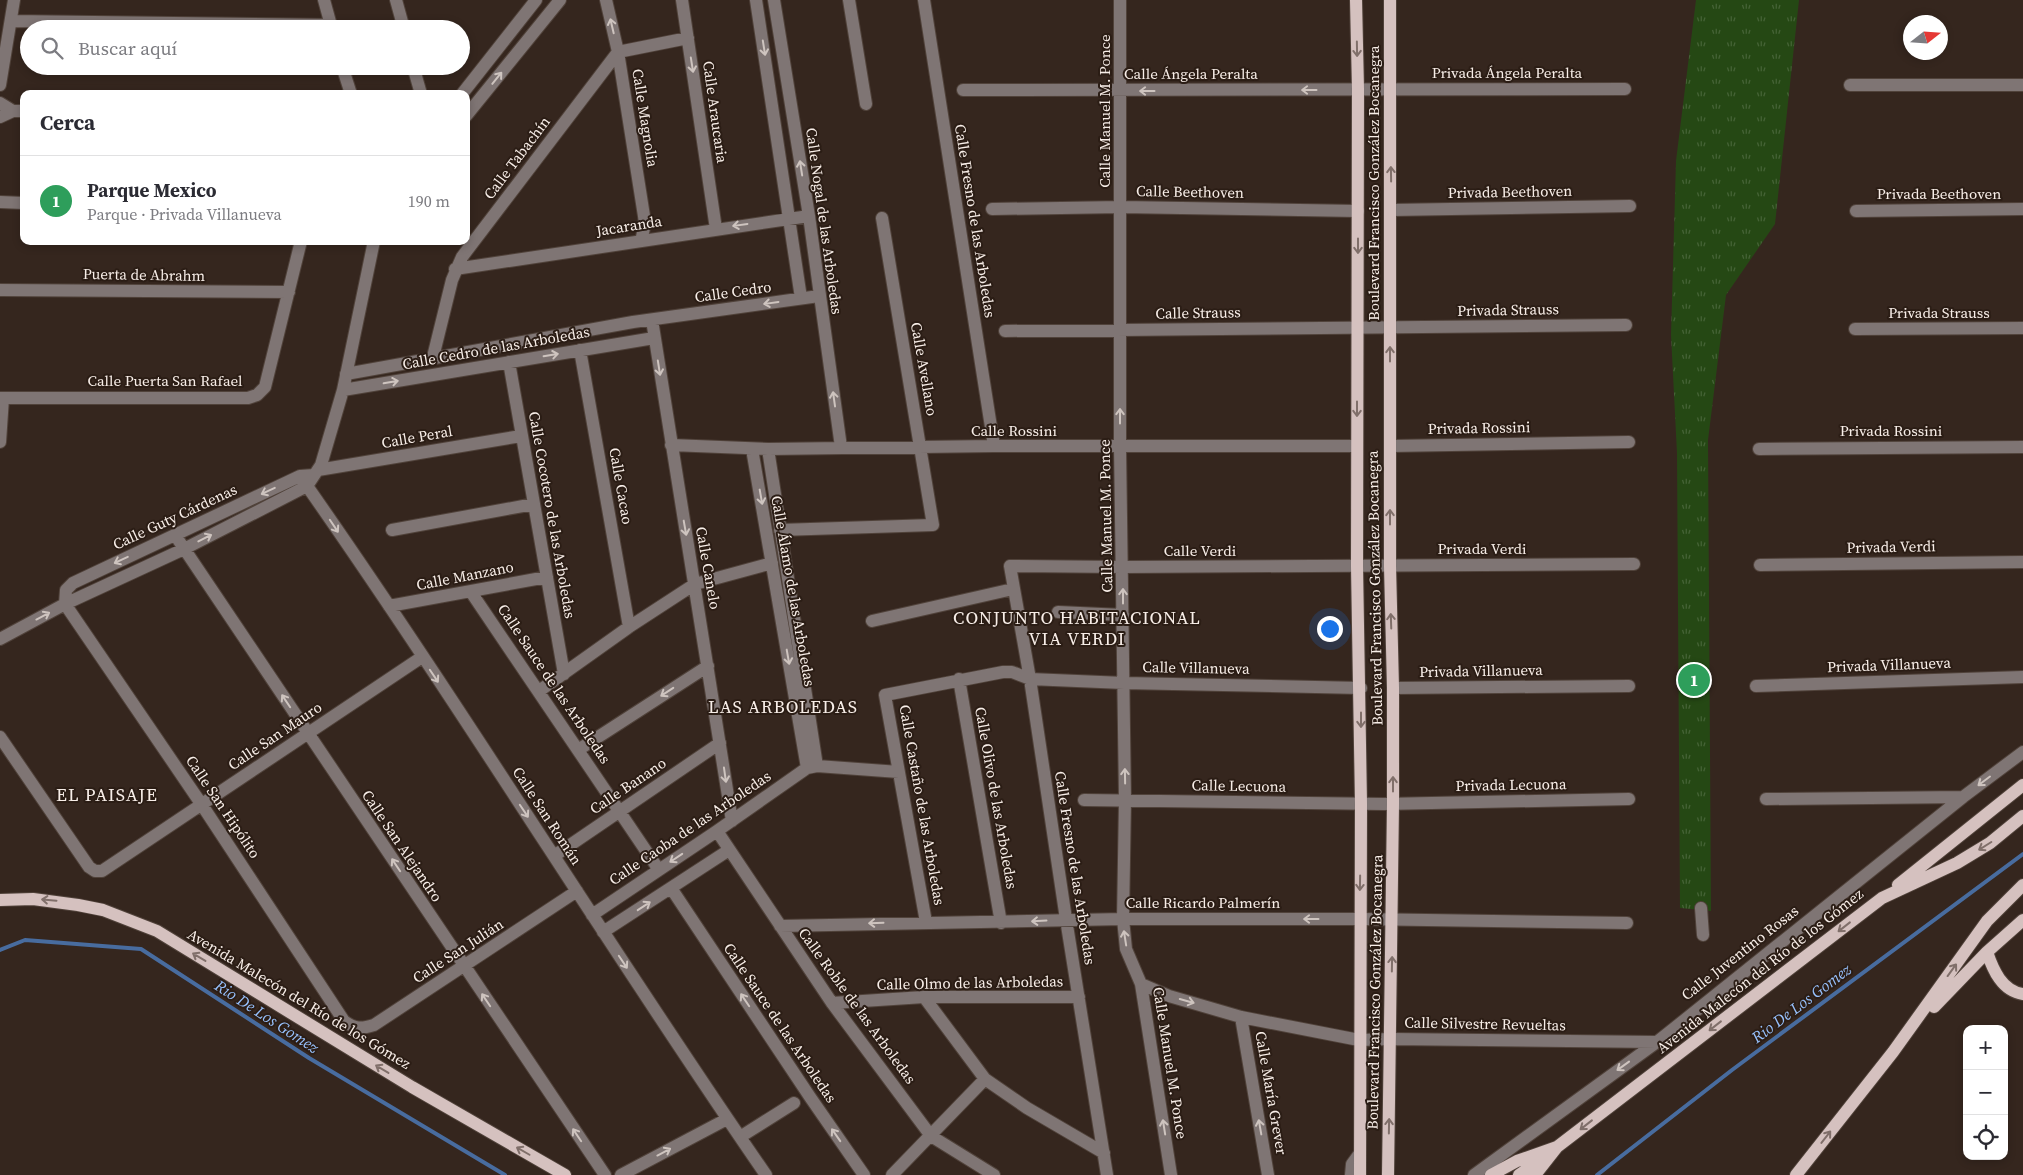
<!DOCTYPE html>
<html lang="es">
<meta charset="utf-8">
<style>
:root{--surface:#fff;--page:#f2f2f3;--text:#2b2b33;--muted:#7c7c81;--line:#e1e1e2;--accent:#ea580c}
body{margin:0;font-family:"Source Serif 4",serif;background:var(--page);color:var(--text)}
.controls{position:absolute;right:15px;bottom:15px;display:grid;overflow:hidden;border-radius:10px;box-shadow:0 2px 8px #0003}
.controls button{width:45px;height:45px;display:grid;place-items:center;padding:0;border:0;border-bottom:1px solid var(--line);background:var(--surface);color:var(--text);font:25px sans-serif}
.compass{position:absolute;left:1903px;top:15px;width:45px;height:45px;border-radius:50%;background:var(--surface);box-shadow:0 2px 8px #0003;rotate:73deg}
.you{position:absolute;left:1329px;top:628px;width:18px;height:18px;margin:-12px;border:4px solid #fff;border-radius:50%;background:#1a73e8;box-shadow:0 0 0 8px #1a73e833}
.badge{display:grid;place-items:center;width:32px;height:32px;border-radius:50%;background:var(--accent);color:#fff;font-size:16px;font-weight:700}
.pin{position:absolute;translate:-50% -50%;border:2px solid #fff;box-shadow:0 1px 5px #0006}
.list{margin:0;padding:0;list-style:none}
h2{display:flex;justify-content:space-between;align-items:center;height:65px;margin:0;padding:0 20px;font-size:21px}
h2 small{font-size:16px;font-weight:400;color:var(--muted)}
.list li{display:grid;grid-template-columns:32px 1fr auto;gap:15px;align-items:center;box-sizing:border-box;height:90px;padding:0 20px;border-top:1px solid var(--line)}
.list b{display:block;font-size:19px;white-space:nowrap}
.list p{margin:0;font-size:16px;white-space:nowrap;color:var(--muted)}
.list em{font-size:16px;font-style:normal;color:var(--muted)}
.icon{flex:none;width:28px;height:28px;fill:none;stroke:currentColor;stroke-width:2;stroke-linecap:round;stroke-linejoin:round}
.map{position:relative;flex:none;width:2023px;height:1175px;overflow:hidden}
.search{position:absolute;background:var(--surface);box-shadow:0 2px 8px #0003;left:20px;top:20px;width:450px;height:55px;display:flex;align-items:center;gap:12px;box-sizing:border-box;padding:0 18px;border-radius:28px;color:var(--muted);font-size:19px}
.panel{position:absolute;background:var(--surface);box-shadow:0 2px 8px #0003;left:20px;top:90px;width:450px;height:155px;border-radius:10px}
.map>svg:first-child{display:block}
.grass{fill:url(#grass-tufts)}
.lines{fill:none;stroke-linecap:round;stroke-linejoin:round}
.stream{stroke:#486c9f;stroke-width:4}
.minor-casing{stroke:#50423a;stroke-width:14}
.major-casing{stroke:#50423a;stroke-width:14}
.minor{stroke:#7f7574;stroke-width:12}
.major{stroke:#d5c1bf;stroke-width:12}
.oneway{stroke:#cec4bf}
.oneway2{stroke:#806f6a}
.labels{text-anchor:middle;stroke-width:4;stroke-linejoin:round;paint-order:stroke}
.street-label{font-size:15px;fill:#f8eee8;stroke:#2b1d15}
.water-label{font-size:16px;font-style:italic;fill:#97c1fd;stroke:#2b1d15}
.quarter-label{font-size:18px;letter-spacing:1px;fill:#f8eee8;stroke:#2b1d15}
</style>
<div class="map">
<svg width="2023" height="1175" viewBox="0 0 2023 1175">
<defs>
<pattern id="grass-tufts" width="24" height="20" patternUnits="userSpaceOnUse" patternTransform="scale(1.25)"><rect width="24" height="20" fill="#254814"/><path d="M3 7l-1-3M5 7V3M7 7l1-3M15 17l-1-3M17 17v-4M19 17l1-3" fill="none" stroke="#456336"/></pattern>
</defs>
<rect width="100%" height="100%" fill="#35261e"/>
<path class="grass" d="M1696 0H1799L1775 224 1726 295 1708 440 1711 911 1680 908 1677 453 1671 335 1676 161Z"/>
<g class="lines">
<path class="stream" d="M0 950 25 940 141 949 309 1058 505 1175
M1597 1175 1732 1070 2023 854"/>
<defs>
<path id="minor" d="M324 0 332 29
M396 0 404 29
M606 0 618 52 644 216 645 224 641 241
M682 0 716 229
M756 0 801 298
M774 0 809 216 841 447
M849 0 866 104
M924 0 994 446
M1120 0V447L1125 800 1123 919 1126 949 1141 984 1171 1175
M11 21 331 25
M342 66 351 94
M413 66 421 94
M0 85 14 0
M1850 85H2023
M963 90 1625 89
M462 94 536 0
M0 103 13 111
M466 116 560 0
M0 117 13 111H24
M0 202 24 203
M992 209 1121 207 1358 211
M1391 210 1630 206
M1856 211 2023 209
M455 269 809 216
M0 290 289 292
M652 320 732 821
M1855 329 2023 328
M1005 331 1626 325
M580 350 629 627
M433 357 452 280 462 257 618 52 688 38
M509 362 564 674
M346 374 633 322 819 296
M343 390 654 338
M0 398H248L257 395 265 387 301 241
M0 442 3 398
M671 445 768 449 994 446H1357
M1390 446 1629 442
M752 449 807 768
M768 449 817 766
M1759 449 2023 447
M318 470 521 436
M314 475 300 476 73 583 66 590 65 604 202 805 344 1021C355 1029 361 1029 374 1025L577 891
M300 476C461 705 607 945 766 1175
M392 530 534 504
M780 530 933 525 882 218
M175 535 605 1175
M1760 565 2023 562
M471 592 659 870
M389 606 547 577
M1058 612 1123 615
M872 621 1013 589
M0 639 65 604 184 549 307 486 321 465 343 390 374 241
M959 679 1001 923
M1756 686 2023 677
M1393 688 1629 686
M539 691 629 627 695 584 772 563
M0 737 89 867 95 871H102L422 657
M578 750 708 666
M1766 799 1963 797
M1084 800 1384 804 1629 799
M717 831 832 1003 931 1136 994 1175
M554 856 720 743
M671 888 810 1097 864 1175
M1701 908 1703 935
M592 915 717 831 807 768 817 766 899 772
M926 922 885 695 1003 672H1012L1030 679 1124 683 1361 688
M780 926 1123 919H1360L1627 923
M603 932 729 850
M1141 984 1169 996 1241 1017 1359 1040 1391 1039 1657 1042
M924 997 985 1079 1027 1108 1104 1153
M832 1003 924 997H1079
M1241 1017 1268 1175
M740 1137 794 1103
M621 1175 727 1119
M892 1175 985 1079
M1107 1175 1066 919 1030 679 1010 566 1123 567 1634 564
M1351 1175 1352 1164 1360 1153
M1474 1175 1657 1042 1963 797 2023 752"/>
<path id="major" d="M1356 0 1358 89 1357 566 1361 804 1360 1175
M1898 885 2023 785
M0 900 33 899 78 905 103 910 157 931 412 1087 565 1175
M1987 952C1993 970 2002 991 2023 994
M1934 1007 1987 952 2023 920
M1388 1175 1393 804V688L1390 566V0
M1491 1175 1517 1161 1557 1147
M1519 1175 1543 1158
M1535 1175 1557 1147 1882 898 1957 863 1990 843 2023 816
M1796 1175 1893 1052 1987 921 2023 885"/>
</defs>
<use href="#minor" class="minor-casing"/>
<use href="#major" class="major-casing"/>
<use href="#minor" class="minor"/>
<use href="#major" class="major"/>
</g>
<defs><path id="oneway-shaft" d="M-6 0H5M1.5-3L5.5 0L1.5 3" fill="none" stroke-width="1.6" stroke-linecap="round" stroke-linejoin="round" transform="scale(1.25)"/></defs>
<g class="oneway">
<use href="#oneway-shaft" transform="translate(612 26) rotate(-103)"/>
<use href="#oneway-shaft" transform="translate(764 48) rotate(81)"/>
<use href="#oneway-shaft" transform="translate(692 65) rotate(81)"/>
<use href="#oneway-shaft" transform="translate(497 78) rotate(-51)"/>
<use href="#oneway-shaft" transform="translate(1309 90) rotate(180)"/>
<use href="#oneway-shaft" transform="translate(1147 91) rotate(180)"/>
<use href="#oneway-shaft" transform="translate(801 168) rotate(-99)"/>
<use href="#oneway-shaft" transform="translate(740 225) rotate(172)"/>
<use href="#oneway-shaft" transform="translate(771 303) rotate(172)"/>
<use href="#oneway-shaft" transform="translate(551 355) rotate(-9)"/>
<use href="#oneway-shaft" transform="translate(659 368) rotate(81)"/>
<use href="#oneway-shaft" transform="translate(391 382) rotate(-10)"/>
<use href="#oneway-shaft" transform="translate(834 399) rotate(-98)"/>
<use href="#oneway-shaft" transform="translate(1120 416) rotate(-90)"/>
<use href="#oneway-shaft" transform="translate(268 491) rotate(155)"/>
<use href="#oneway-shaft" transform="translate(761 497) rotate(80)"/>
<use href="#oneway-shaft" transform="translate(334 526) rotate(56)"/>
<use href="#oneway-shaft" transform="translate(685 528) rotate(80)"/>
<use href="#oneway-shaft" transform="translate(205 538) rotate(-27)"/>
<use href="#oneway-shaft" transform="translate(121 560) rotate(155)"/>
<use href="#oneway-shaft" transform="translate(1123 596) rotate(-90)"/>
<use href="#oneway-shaft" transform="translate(43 616) rotate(-28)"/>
<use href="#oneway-shaft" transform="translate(788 657) rotate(80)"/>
<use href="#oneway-shaft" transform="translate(434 676) rotate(56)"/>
<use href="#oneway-shaft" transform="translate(667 692) rotate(147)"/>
<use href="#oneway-shaft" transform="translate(286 701) rotate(-124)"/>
<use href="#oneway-shaft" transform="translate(725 775) rotate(82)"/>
<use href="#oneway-shaft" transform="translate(1125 776) rotate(-91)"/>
<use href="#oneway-shaft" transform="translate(1984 781) rotate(143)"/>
<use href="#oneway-shaft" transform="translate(524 811) rotate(56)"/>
<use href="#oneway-shaft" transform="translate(676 858) rotate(146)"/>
<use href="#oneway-shaft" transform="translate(396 865) rotate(-124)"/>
<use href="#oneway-shaft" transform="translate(644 906) rotate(-33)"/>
<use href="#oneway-shaft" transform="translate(1311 919) rotate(-180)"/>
<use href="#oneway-shaft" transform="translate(1039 921) rotate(177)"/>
<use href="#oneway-shaft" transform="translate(876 923) rotate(178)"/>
<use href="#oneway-shaft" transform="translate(1125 938) rotate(-99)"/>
<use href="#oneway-shaft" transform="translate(623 962) rotate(56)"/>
<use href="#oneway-shaft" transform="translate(486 1000) rotate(-124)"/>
<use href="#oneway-shaft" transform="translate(745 1000) rotate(-124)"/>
<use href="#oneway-shaft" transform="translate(1187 1001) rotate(16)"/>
<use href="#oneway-shaft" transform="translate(1623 1066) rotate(144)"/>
<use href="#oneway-shaft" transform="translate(1164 1127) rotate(-99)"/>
<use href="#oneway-shaft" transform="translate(1260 1127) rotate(-100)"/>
<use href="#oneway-shaft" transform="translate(577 1135) rotate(-124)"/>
<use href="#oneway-shaft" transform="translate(836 1135) rotate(-125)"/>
<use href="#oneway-shaft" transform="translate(664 1152) rotate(-28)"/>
</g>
<g class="oneway2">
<use href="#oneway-shaft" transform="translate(1357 49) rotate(89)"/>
<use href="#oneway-shaft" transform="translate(1391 174) rotate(-91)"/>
<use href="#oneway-shaft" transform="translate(1358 246) rotate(90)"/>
<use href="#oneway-shaft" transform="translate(1390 354) rotate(-90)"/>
<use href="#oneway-shaft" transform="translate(1357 409) rotate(90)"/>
<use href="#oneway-shaft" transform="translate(1390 517) rotate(-90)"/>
<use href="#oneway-shaft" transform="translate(1391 621) rotate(-92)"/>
<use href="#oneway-shaft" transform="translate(1361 720) rotate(90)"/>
<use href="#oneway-shaft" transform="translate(1393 784) rotate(-90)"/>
<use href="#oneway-shaft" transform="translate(1985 846) rotate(148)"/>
<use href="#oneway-shaft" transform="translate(1360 883) rotate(91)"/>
<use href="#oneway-shaft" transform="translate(49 900) rotate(-175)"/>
<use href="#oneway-shaft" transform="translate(1844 927) rotate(142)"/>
<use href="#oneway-shaft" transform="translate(199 957) rotate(-149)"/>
<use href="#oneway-shaft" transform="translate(1392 964) rotate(-89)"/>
<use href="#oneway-shaft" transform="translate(1952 970) rotate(-54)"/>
<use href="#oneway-shaft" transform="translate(1715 1026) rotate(142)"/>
<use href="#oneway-shaft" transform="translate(382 1069) rotate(-149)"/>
<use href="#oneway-shaft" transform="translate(1586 1125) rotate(142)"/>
<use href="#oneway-shaft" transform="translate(1389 1126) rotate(-89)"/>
<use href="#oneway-shaft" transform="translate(1826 1137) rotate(-52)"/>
<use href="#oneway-shaft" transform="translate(523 1151) rotate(-150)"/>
</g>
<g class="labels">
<g class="street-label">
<text x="1507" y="78">Privada Ángela Peralta</text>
<text x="1191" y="79">Calle Ángela Peralta</text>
<text transform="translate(1105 111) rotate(-90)" y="5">Calle Manuel M. Ponce</text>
<text transform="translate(715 112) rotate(82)" y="5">Calle Araucaria</text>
<text transform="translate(645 118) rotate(81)" y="5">Calle Magnolia</text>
<text transform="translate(517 158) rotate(-53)" y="5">Calle Tabachín</text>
<text transform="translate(1374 183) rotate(-90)" y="5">Boulevard Francisco González Bocanegra</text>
<text transform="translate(1190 192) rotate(1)" y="5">Calle Beethoven</text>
<text transform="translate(1510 192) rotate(-1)" y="5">Privada Beethoven</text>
<text x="1939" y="199">Privada Beethoven</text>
<text transform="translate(824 221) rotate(82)" y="5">Calle Nogal de las Arboledas</text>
<text transform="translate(975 221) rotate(81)" y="5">Calle Fresno de las Arboledas</text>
<text transform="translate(629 226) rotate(-9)" y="5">Jacaranda</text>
<text transform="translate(144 275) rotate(1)" y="5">Puerta de Abrahm</text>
<text transform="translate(733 292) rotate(-8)" y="5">Calle Cedro</text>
<text transform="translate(1508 310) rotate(-1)" y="5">Privada Strauss</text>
<text transform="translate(1198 313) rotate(-1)" y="5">Calle Strauss</text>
<text x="1939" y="318">Privada Strauss</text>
<text transform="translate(496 348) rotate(-10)" y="5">Calle Cedro de las Arboledas</text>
<text transform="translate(924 369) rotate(80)" y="5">Calle Avellano</text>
<text x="165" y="386">Calle Puerta San Rafael</text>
<text transform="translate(1479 428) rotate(-1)" y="5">Privada Rossini</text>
<text x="1014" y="436">Calle Rossini</text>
<text x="1891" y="436">Privada Rossini</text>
<text transform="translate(417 437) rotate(-10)" y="5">Calle Peral</text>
<text transform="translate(621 486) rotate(80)" y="5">Calle Cacao</text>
<text transform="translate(552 515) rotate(80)" y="5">Calle Cocotero de las Arboledas</text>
<text transform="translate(1106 516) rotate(-91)" y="5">Calle Manuel M. Ponce</text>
<text transform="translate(175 517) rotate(-25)" y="5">Calle Guty Cárdenas</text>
<text transform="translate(1891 547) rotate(-1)" y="5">Privada Verdi</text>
<text x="1482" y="554">Privada Verdi</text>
<text x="1200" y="556">Calle Verdi</text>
<text transform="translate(708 568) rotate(80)" y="5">Calle Canelo</text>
<text transform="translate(465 576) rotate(-11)" y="5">Calle Manzano</text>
<text transform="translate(1375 588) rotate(-91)" y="5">Boulevard Francisco González Bocanegra</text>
<text transform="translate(793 591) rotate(80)" y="5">Calle Álamo de las Arboledas</text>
<text transform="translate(1889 665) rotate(-2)" y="5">Privada Villanueva</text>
<text transform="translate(1196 668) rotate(1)" y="5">Calle Villanueva</text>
<text transform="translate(1481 671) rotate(-1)" y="5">Privada Villanueva</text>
<text transform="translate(554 684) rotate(56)" y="5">Calle Sauce de las Arboledas</text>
<text transform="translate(275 736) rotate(-34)" y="5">Calle San Mauro</text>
<text transform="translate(1511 785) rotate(-1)" y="5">Privada Lecuona</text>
<text transform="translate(628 786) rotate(-34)" y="5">Calle Banano</text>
<text transform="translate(1239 786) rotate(1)" y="5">Calle Lecuona</text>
<text transform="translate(996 798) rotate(80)" y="5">Calle Olivo de las Arboledas</text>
<text transform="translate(922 805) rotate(80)" y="5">Calle Castaño de las Arboledas</text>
<text transform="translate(223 807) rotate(56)" y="5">Calle San Hipólito</text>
<text transform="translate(547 816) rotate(57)" y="5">Calle San Román</text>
<text transform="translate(690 828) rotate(-34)" y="5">Calle Caoba de las Arboledas</text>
<text transform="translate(402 846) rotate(56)" y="5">Calle San Alejandro</text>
<text transform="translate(1075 868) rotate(81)" y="5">Calle Fresno de las Arboledas</text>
<text x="1203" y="908">Calle Ricardo Palmerín</text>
<text transform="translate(458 951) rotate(-33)" y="5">Calle San Julián</text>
<text transform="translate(1740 953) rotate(-38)" y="5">Calle Juventino Rosas</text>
<text transform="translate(1760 971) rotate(-38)" y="5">Avenida Malecón del Río de los Gómez</text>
<text transform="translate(970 983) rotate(-1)" y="5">Calle Olmo de las Arboledas</text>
<text transform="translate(1375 992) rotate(-89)" y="5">Boulevard Francisco González Bocanegra</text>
<text transform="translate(299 999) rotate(31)" y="5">Avenida Malecón del Río de los Gómez</text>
<text transform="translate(857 1006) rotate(54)" y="5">Calle Roble de las Arboledas</text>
<text transform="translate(780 1023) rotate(56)" y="5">Calle Sauce de las Arboledas</text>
<text transform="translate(1485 1024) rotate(1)" y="5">Calle Silvestre Revueltas</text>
<text transform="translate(1170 1063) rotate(81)" y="5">Calle Manuel M. Ponce</text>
<text transform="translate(1271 1093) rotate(80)" y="5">Calle María Grever</text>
</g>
<g class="water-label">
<text transform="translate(1801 1003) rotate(-37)" y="6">Rio De Los Gomez</text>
<text transform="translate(267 1016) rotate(33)" y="6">Rio De Los Gomez</text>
</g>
<g class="quarter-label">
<text x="1077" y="624">CONJUNTO HABITACIONAL<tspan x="1077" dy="21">VIA VERDI</tspan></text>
<text x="783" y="713">LAS ARBOLEDAS</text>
<text x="107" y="801">EL PAISAJE</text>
</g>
</g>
</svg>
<div class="controls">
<button>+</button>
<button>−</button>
<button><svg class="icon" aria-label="locate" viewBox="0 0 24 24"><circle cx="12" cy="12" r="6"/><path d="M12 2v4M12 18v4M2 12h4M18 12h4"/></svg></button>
</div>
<svg class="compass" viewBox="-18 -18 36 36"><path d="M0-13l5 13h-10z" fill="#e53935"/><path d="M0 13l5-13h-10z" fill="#7c7c81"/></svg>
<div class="you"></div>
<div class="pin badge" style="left:1694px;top:680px;background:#2e9e5b">1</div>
<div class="search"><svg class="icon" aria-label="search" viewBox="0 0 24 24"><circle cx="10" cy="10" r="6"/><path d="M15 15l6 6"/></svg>Buscar aquí</div>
<section class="panel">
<h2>Cerca<small></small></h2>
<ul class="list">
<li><span class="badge" style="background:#2e9e5b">1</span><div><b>Parque Mexico</b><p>Parque · Privada Villanueva</p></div><em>190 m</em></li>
</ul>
</section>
</div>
